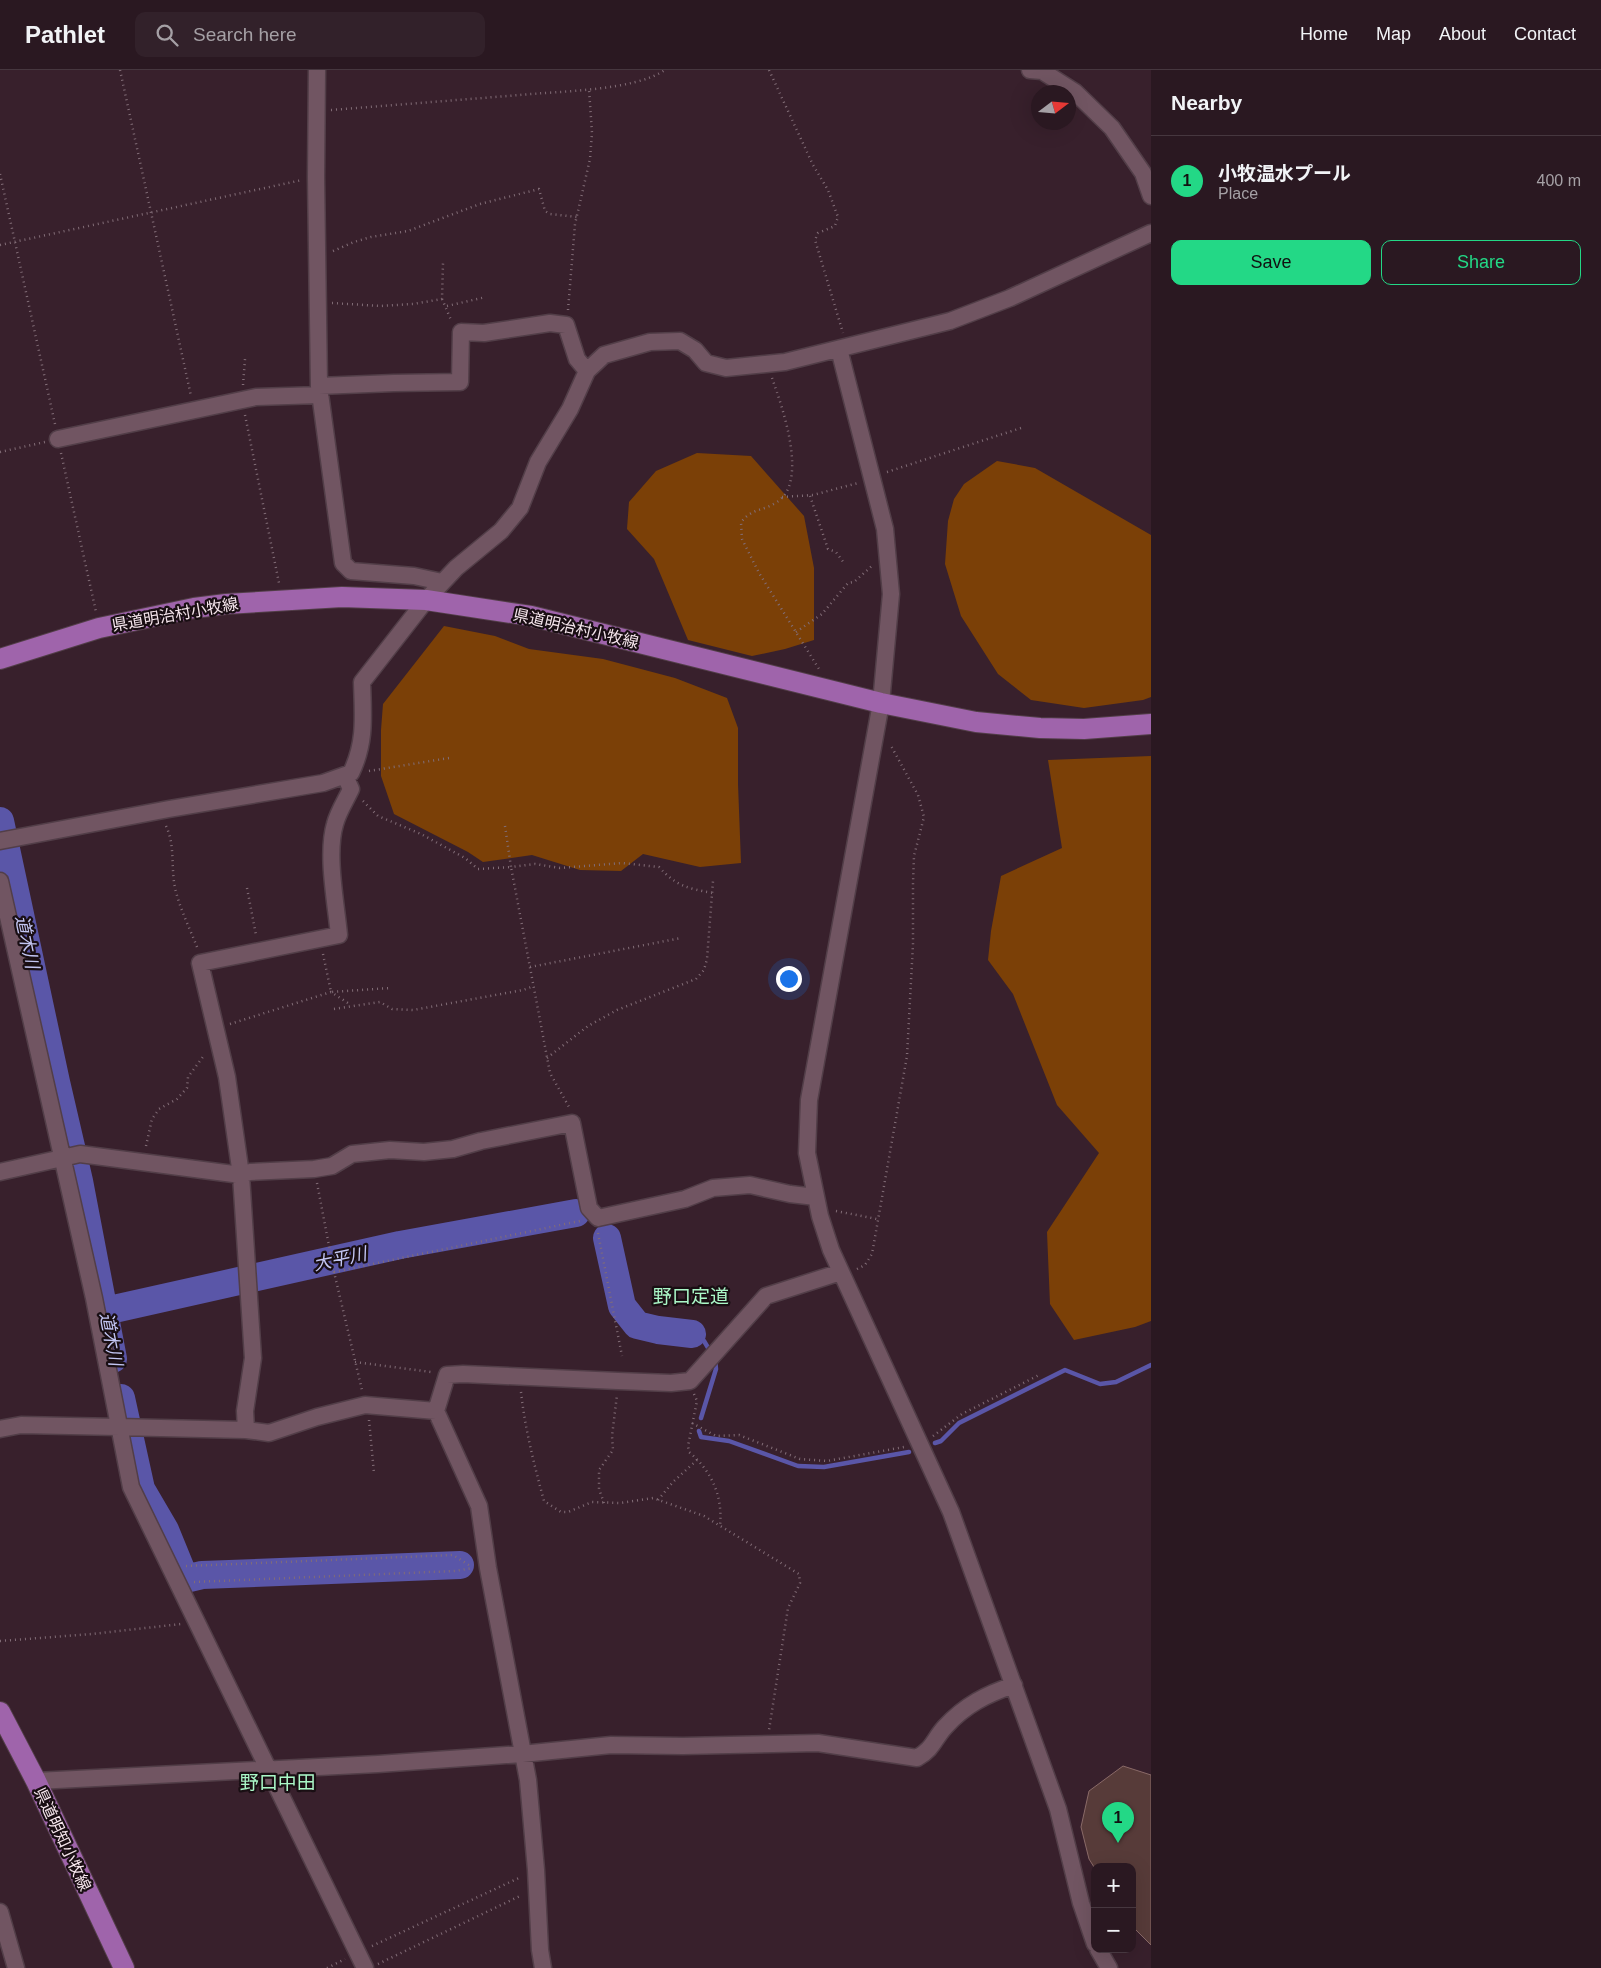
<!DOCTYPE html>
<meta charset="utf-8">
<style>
:root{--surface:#2a1821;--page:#32212a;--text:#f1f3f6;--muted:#a5a0a5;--line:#46373f;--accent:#23d886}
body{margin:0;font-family:Arial,"Noto Sans JP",sans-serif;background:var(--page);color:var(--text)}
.controls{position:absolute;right:15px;bottom:15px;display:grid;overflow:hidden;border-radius:10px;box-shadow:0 5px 20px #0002}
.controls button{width:45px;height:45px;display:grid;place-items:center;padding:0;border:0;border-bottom:1px solid var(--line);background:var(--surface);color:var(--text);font:25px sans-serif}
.compass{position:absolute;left:1031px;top:15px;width:45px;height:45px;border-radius:50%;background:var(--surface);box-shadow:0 5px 20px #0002;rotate:74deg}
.you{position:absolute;left:788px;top:908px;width:18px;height:18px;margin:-12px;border:4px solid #fff;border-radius:50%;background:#1a73e8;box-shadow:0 0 0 8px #1a73e833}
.badge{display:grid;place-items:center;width:32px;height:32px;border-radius:50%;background:var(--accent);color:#111;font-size:16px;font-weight:700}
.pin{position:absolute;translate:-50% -41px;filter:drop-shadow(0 1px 2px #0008)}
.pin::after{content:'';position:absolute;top:26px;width:18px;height:15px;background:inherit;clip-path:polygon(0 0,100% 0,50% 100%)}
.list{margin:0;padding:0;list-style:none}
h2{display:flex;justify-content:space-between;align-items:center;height:65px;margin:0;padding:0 20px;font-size:21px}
h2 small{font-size:16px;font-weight:400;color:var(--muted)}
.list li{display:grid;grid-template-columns:32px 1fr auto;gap:15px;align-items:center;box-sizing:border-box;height:90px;padding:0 20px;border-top:1px solid var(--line)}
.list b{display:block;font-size:19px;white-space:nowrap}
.list p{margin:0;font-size:16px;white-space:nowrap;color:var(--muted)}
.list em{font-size:16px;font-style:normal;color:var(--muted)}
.actions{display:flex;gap:10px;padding:15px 20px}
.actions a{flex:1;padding:11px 0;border:1px solid var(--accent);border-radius:10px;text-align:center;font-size:18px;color:var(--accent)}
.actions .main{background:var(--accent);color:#111}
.icon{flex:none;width:28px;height:28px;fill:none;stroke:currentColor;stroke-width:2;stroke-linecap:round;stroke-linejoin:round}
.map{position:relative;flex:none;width:1151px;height:1898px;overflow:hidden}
header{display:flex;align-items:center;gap:30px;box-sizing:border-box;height:70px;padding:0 25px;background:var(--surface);border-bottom:1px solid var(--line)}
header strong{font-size:24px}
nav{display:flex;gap:28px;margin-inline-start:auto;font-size:18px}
.search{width:350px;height:45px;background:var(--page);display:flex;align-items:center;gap:12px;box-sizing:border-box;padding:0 18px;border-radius:10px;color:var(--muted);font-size:19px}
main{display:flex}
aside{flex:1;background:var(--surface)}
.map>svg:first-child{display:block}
.forest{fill:#7b4007}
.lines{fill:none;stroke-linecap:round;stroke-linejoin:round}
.stream{stroke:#5a56a8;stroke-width:4.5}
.river{stroke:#5a56a8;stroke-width:28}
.building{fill:#573b39;stroke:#8a6a68}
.minor-casing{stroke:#523e48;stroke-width:19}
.major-casing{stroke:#523e48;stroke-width:22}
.path{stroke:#826d77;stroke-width:2.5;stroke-dasharray:1 4;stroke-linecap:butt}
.minor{stroke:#715562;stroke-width:16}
.major{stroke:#9f64ab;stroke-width:20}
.labels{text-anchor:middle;stroke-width:4.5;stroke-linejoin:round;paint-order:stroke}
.street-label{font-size:16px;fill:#f5e5ec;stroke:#190e13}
.water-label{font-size:18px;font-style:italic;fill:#c2c5f2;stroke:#190e13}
.quarter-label{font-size:19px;fill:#aaf7c7;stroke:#190e13}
</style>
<header>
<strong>Pathlet</strong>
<div class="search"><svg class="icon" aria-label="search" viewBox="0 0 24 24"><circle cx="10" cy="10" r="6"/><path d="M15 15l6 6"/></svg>Search here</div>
<nav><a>Home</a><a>Map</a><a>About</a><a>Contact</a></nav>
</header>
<main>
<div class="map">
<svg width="1151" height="1898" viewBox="0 0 1151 1898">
<rect width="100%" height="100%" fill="#38202c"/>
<path class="forest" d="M697 383 751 386 804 446 814 498V570L785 579 752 586 688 570 654 489 627 459 629 432 656 401Z
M997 391 1035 398 1151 465V627L1143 630 1084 638 1031 630 998 604 961 546 945 494 948 451 954 429 964 414Z
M444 556 495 566 529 579 603 589 675 608 727 628 738 658V714L741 793 700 797 643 784 621 801 580 800 532 785 483 792 468 782 394 744 381 706V660L383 634Z
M1151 686V1251L1135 1257 1074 1270 1050 1234 1047 1162 1099 1083 1057 1035 1013 924 988 890 991 861 1001 806 1062 778 1048 690Z"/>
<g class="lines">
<path class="stream" d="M692 1264 704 1271 710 1281
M701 1348 716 1299 715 1289
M699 1361 701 1367 729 1371 798 1396 824 1397 909 1382
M935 1373 941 1371 959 1353 1065 1300 1100 1314 1116 1312 1151 1295"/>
<path class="river" d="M0 751 56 1012 79 1111 113 1289
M607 1168 622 1236 637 1255 658 1260 692 1264
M105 1241 400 1175 576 1143
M121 1328 141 1419 165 1460 185 1509 202 1505 460 1495"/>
</g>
<path class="building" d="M1123 1696 1151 1705V1875L1132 1856V1797H1094L1089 1789 1081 1757 1089 1721Z"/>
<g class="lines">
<defs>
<path id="minor" d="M317 0 316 107 319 316 343 493 351 501 414 506 442 512
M1030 0 1042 1 1075 22 1112 58 1143 103 1151 126
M839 279 885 459 891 524 881 633 809 1030 807 1083 820 1146 831 1180 951 1442 1058 1739 1081 1833 1095 1874
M319 316 394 313 460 312 461 262 484 263 550 253 566 255 577 289 587 301
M58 369 256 327 320 325
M0 771 169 739 323 713 351 703C366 672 363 646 362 612L426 530 456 498 501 461 520 438 538 392 570 339 587 301 604 285 650 272 680 271 695 280 706 293 726 298 785 292 950 251 1010 228 1151 163
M0 811 94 1228 131 1417 365 1898
M0 1102 80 1084 241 1105 250 1102 314 1099 332 1096 352 1084 390 1080 424 1082 453 1079 481 1071 572 1053 589 1138 598 1148 685 1129 713 1118 750 1115 790 1124 816 1127
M0 1359 21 1355 118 1357 246 1360 269 1363 317 1347 365 1335 436 1341
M246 1360 245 1341 253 1288 241 1105 227 1007 200 893 339 865C336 833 326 784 335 754 338 742 346 730 351 719L345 706
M36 1711 378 1694 522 1684 611 1675 683 1676 818 1673 917 1688C933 1679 934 1669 945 1657 965 1635 987 1624 1014 1615
M0 1842 16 1898
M1098 1879 1109 1898
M543 1898 540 1880 536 1800 528 1710 488 1498 479 1436 436 1341 447 1305 463 1304 618 1311 671 1313 690 1311 766 1226 841 1202"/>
<path id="major" d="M0 589 99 558 194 538 226 534 342 527 426 530 531 546 881 633 976 652 1040 658 1084 659 1151 654
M0 1642 36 1711 124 1898"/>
</defs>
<use href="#minor" class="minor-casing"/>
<use href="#major" class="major-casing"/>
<path class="path" d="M120 0 191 326
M769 0 813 95 828 120 838 147 835 156 818 163 815 170 843 263
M331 40C394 35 457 30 520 25 559 21 634 21 665 0
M0 104 55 354
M0 175 302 110
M333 181 354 172 371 167 408 161 480 134 539 119 545 141 550 144 577 147
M442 229 451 250
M332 233 380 236 413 234 442 229 443 193
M447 236 486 227
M568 240 575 154 590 89 592 63 589 19
M772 308C782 336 809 412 777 432 762 442 754 437 741 452L742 469 759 503 819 599
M243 315 245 289
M245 345 279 513
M0 382 45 372
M61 383 96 542
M887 402 1021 358
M810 426 828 479 836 482 844 493
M782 427 813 425 858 413
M796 562 822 544 848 513 854 512 873 495
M369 701 449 688
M363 731 378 746 421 764 465 788 478 799 511 797 550 1003 569 1037
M166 756C176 777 170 800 176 822 181 841 190 859 197 877
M505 756 511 797 535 794 560 798 622 793 659 797C676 816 687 818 712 823
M247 818 256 865
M323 884 331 922 390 918
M530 897 681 868
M334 939 380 932 392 939 413 940 523 920 534 916
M230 954 331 922 351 935
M547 988 588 956 617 940 696 909 704 900 707 889 713 811
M146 1076 152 1049 159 1039 177 1029 187 1018 188 1007 205 984
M317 1113 334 1202 362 1320
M836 1141 877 1149
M598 1163 622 1286
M857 1199 865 1195 872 1184 907 986 913 874V813L914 786 924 747 918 725 890 674
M334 1202 580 1151
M355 1292 431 1302
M521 1322C525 1359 534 1394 544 1431L561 1442H568L592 1432 620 1433 653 1428 704 1446 799 1504 800 1513 788 1538 769 1660
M694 1324 697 1331 688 1376 689 1382C712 1401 723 1427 720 1456
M369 1350 374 1403
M692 1353 716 1366 739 1365 800 1389 827 1391 904 1377
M933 1366 962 1344 1041 1304
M658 1430 673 1412 698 1389
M604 1433 599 1419V1400L613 1380 612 1366 617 1325
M186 1496 453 1485 472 1497
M194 1512 455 1501 473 1498
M0 1571 92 1564 181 1554
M372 1876 521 1807
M378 1894 522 1825
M327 1898 345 1889"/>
<use href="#minor" class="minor"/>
<use href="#major" class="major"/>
</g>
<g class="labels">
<g class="street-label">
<text transform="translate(175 544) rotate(-10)" y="6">県道明治村小牧線</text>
<text transform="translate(576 558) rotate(13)" y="6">県道明治村小牧線</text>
<text transform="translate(63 1769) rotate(65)" y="6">県道明知小牧線</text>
</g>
<g class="water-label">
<text transform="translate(27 872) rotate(78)" y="6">道木川</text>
<text transform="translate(340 1189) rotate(-12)" y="6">大平川</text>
<text transform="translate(111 1269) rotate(79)" y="6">道木川</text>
</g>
<g class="quarter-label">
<text x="691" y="1233">野口定道</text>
<text x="278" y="1719">野口中田</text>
</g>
</g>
</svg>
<div class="controls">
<button>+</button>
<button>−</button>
</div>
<svg class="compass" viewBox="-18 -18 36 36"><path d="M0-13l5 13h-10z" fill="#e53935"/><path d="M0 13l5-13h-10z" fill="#a5a0a5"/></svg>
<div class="you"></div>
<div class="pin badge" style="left:1118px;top:1773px">1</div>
</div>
<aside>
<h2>Nearby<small></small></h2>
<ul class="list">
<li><span class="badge">1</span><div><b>小牧温水プール</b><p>Place</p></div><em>400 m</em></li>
</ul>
<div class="actions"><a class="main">Save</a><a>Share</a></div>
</aside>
</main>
